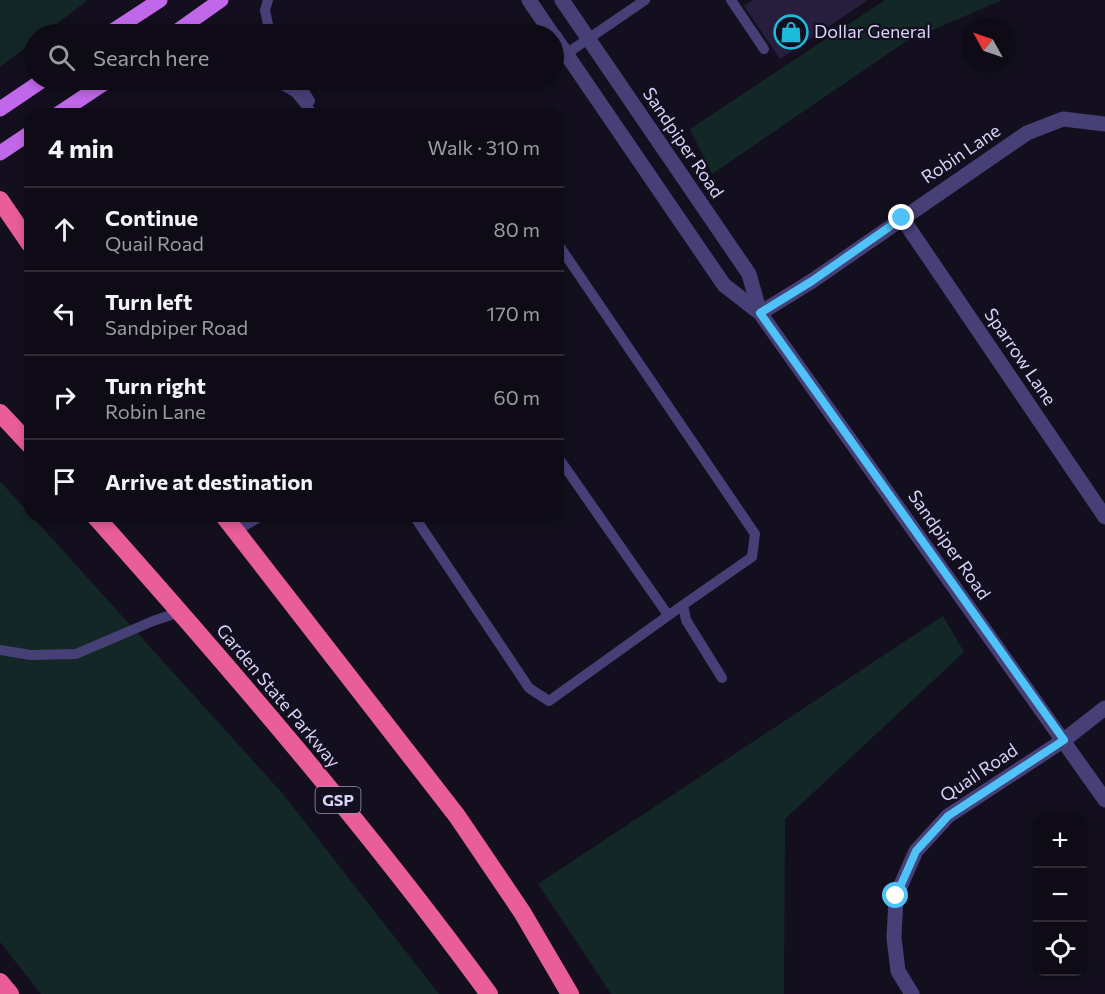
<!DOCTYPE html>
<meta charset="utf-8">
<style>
:root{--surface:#0e0b16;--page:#17141f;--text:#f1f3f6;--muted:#9b9ba1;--line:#2e2b35}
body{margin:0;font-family:Commissioner,sans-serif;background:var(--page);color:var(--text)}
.controls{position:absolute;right:18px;bottom:18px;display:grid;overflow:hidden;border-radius:12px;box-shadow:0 3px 9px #0003}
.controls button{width:54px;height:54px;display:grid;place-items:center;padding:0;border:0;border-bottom:2px solid var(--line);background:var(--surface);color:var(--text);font:30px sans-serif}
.compass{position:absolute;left:961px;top:18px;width:54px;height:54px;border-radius:50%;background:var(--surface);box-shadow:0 3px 9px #0003;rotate:310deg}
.stop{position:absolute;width:18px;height:18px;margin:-14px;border:4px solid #4fc3f7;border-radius:50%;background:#fff}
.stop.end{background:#4fc3f7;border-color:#fff;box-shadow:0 2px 6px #0008}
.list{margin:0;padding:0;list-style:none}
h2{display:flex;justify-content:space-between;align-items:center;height:78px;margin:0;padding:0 24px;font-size:26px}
h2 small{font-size:20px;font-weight:400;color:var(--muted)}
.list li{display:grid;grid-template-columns:39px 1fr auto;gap:18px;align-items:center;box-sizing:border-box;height:84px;padding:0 24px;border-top:2px solid var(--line)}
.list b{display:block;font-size:22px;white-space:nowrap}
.list p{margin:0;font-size:20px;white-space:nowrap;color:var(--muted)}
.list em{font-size:20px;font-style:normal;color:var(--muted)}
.icon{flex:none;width:33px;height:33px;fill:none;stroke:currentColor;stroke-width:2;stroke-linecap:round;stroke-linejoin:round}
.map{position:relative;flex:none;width:1105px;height:994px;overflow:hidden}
.search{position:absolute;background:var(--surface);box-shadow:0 3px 9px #0003;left:24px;top:24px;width:540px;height:66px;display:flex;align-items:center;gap:15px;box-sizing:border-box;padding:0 21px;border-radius:33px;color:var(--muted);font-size:22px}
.panel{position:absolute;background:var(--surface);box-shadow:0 3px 9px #0003;left:24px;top:108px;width:540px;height:414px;border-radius:18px}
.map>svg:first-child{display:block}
.green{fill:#132727}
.building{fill:#261e3c}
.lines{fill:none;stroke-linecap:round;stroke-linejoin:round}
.lane{stroke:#464077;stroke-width:10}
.street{stroke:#464077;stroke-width:15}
.primary{stroke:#c168ea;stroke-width:15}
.highway{stroke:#e95d98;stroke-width:18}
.route{stroke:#4fc3f7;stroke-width:8}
.labels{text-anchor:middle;stroke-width:4.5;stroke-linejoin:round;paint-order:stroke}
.shield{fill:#130f1e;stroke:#9e98b7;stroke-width:1.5}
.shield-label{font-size:16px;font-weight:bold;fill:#d9d2f9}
.poi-label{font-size:18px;fill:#d9d2f9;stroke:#130f1e;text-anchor:start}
.street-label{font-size:18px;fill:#d9d2f9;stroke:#130f1e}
</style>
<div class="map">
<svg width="1105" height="994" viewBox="0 0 1105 994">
<rect width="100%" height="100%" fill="#130f1e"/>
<path class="green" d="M0 0H88L43 34H34V41L0 67Z
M885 0H1002L905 42 712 174 690 129Z
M0 481 283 794 439 994H41L0 942Z
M943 616 964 652 785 819 784 994H611L538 884Z"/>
<path class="building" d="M753 0H868L780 59 744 6Z"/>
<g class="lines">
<path class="lane" d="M268 0 265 10 270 34
M731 0 764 49
M566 54 645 0
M274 80 296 93 313 114
M297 80 310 101
M558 244 755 534 752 557 683 605 686 620 722 678
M558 457 668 615
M414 516 529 688 549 701 683 605
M236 531 261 516
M0 650 31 655 76 654 153 621 180 612"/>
<path class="street" d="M529 0 552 34
M562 0 749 274 760 313
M554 36 724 285 760 313 1105 800
M902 218 1105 517
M760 313 812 281 1027 133 1063 119 1105 124
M912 994 898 971 894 938 896 896 916 851 948 816 1064 740 1105 708"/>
<path class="primary" d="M108 34 160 0
M173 34 221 0
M0 109 43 80
M58 114 109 80
M0 153 30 133"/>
<path class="highway" d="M0 200 30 244
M0 413 30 445
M95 516C232 670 367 827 489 994
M224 516 457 816 522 912 570 994
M0 982 10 994"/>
</g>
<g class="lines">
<path class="route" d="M896 896 916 851 948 816 1064 740 760 313 812 281 902 218"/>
</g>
<defs>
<symbol id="shop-ring" viewBox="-11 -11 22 22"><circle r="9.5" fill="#130f1e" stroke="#1ebbd9" stroke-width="1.5"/><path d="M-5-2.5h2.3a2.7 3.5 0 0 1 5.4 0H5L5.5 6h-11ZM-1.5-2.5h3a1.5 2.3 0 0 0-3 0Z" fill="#1ebbd9"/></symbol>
</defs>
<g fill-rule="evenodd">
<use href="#shop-ring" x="772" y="13" width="38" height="38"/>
</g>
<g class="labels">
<rect class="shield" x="315.5" y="787" width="45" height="26" rx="4.5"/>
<g class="shield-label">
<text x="338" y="806">GSP</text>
</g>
<g class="poi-label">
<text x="814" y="38">Dollar General</text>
</g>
<g class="street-label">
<text transform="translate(683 143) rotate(56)" y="6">Sandpiper Road</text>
<text transform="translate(961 154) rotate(-34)" y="6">Robin Lane</text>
<text transform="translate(1020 357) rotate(56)" y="6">Sparrow Lane</text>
<text transform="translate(949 545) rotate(55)" y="6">Sandpiper Road</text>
<text transform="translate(278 696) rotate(50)" y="6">Garden State Parkway</text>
<text transform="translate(979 773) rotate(-34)" y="6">Quail Road</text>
</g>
</g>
</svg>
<div class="controls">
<button>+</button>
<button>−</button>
<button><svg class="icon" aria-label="locate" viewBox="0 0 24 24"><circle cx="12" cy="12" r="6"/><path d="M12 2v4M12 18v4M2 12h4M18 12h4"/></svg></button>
</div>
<svg class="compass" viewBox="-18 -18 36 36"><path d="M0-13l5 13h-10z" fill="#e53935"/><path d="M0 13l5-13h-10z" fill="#9b9ba1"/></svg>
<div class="stop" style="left:896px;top:896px"></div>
<div class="stop end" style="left:902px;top:218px"></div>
<div class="search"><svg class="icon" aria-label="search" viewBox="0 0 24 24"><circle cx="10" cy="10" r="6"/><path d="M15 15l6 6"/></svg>Search here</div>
<section class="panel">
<h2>4 min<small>Walk · 310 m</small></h2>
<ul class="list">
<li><svg class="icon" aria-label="ahead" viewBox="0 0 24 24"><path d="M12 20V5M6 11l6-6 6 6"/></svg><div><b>Continue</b><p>Quail Road</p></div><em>80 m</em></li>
<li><svg class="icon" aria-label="left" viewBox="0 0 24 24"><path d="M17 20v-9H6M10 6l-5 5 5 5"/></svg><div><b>Turn left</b><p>Sandpiper Road</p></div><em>170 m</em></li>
<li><svg class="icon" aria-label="right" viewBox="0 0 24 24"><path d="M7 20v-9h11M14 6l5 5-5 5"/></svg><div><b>Turn right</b><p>Robin Lane</p></div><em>60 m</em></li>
<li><svg class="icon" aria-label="arrive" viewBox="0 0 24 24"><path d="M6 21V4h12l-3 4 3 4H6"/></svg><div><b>Arrive at destination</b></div></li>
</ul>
</section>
</div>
